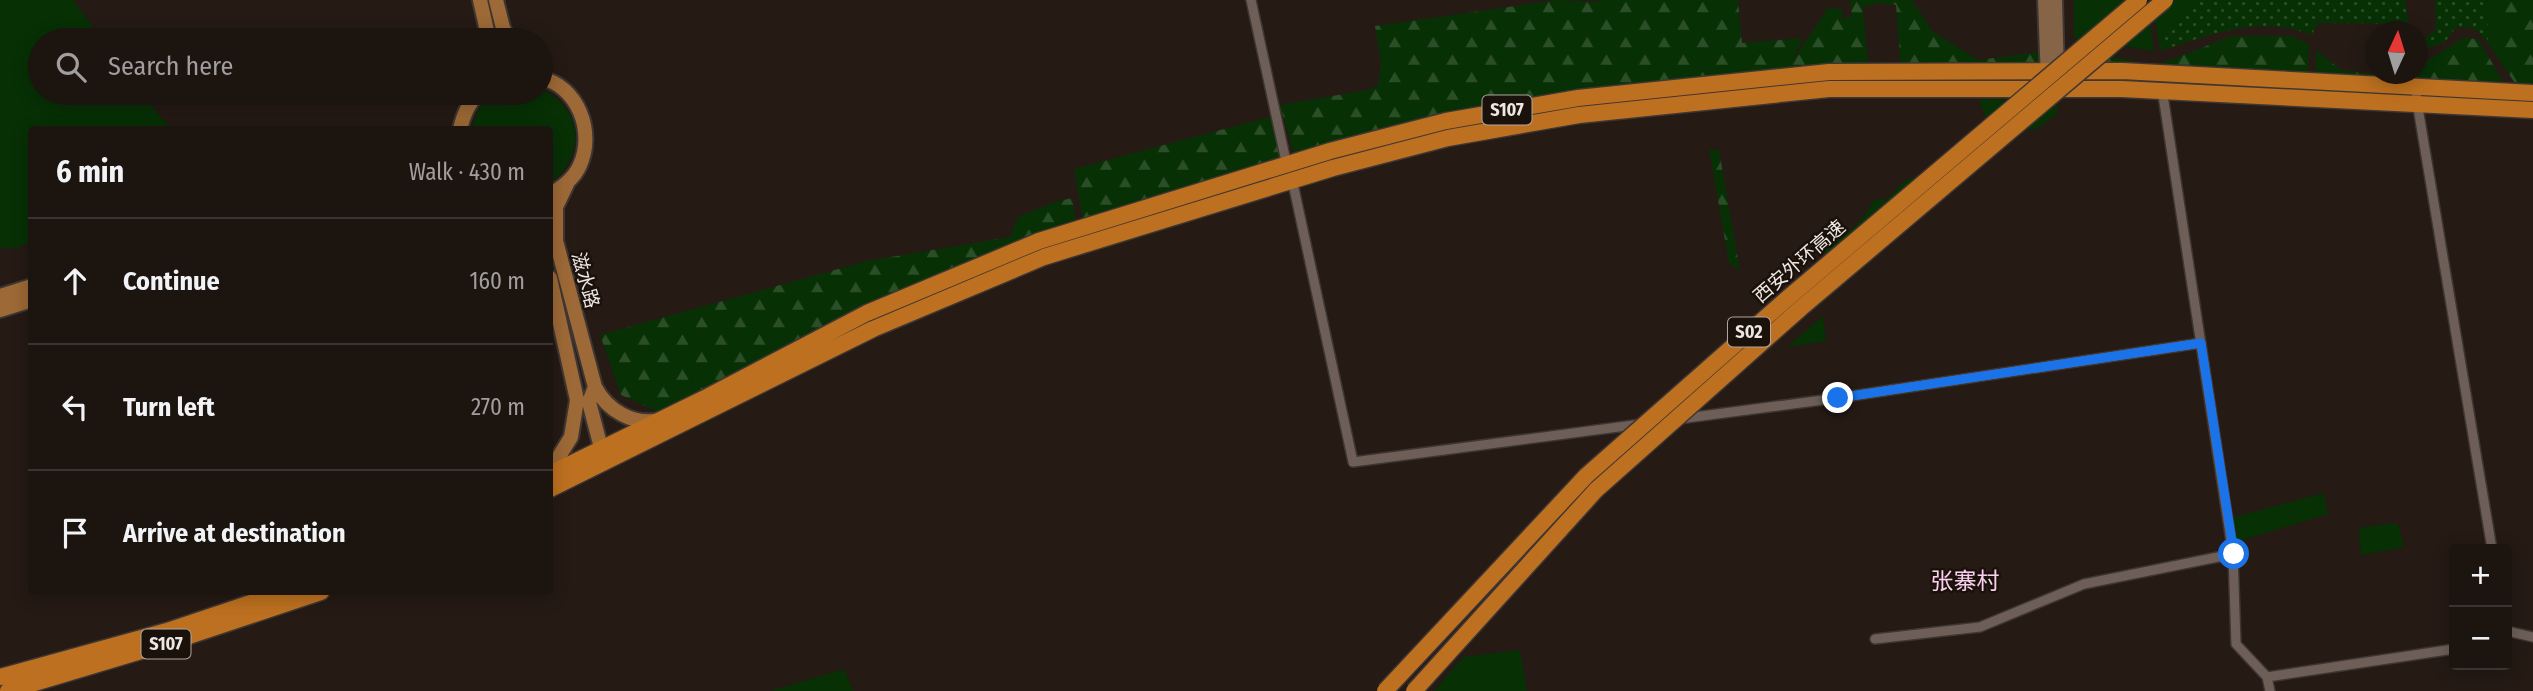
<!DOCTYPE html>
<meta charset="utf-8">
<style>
:root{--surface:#1c140f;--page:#251d18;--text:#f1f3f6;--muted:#a09e9e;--line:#3a332f}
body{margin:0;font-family:"Fira Sans Condensed","Noto Sans SC",sans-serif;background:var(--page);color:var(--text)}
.controls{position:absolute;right:21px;bottom:21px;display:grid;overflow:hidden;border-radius:7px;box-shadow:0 4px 18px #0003}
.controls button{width:63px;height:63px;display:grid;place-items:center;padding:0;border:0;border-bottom:2px solid var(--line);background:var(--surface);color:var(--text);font:35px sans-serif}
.compass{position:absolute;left:2365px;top:21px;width:63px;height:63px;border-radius:50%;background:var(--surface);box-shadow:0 4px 18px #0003;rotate:4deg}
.stop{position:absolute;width:21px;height:21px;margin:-16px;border:5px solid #1a73e8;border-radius:50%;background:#fff}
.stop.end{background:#1a73e8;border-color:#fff;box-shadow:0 2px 7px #0008}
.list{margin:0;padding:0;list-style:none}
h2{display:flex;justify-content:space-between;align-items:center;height:91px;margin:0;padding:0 28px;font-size:30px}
h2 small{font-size:23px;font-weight:400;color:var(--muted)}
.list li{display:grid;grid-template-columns:46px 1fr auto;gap:21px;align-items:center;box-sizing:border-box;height:126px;padding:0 28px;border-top:2px solid var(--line)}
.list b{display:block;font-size:26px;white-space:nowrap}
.list em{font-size:23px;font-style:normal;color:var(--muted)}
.icon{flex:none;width:38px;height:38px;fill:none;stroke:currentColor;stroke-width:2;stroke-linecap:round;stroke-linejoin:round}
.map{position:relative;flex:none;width:2533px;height:691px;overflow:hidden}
.search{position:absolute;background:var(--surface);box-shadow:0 4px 18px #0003;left:28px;top:28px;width:525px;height:77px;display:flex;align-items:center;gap:18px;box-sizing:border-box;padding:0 24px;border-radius:38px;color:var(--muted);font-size:26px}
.panel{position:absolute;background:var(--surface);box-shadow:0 4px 18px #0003;left:28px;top:126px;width:525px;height:469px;border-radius:7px}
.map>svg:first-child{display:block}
.grass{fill:#073005}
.forest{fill:url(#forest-firs)}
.garden{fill:url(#garden-dots)}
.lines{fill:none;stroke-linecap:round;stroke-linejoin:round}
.street-casing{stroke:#3e3633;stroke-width:12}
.secondary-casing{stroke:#3e3633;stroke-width:16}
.primary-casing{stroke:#3e3633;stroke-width:18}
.highway-casing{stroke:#3e3633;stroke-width:19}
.street{stroke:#6d5f58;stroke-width:9}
.secondary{stroke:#856447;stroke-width:12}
.primary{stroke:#9d6936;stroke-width:14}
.highway{stroke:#bd701f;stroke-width:16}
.highway-bridge-casing{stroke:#3e3633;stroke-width:19;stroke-linecap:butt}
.highway-bridge{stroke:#bd701f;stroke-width:16}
.route{stroke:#1a73e8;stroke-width:9}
.labels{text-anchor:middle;stroke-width:5;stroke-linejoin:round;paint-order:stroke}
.shield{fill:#1b110b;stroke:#afa6a2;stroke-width:2}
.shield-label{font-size:18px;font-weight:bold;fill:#eee6e2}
.street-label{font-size:19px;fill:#eee6e2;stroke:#1b110b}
.quarter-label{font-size:23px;fill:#f9d1ef;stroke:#1b110b}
</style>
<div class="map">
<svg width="2533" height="691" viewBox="0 0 2533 691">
<defs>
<pattern id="forest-firs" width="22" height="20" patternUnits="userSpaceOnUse" patternTransform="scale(1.75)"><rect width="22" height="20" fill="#073005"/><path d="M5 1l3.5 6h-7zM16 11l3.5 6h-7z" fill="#2b4e29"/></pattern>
<pattern id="garden-dots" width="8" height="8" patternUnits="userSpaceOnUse" patternTransform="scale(1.75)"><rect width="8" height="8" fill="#073005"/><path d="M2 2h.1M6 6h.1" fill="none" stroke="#2b4e29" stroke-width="1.8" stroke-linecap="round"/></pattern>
</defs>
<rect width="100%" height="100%" fill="#251a14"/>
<path class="grass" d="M0 0H73L102 40H40V93H141L171 129 32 130 31 242 17 248H0Z
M2074 0H2147L2154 51 2074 38Z
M2152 0H2201L2163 31 2160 51Z
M2487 0H2497L2503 52H2494L2488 44Z
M541 89C585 109 586 155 550 184V130L471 129 479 107 493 94 541 93Z
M1979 99 2057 100V114L2036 129 1992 135Z
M1914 177 1915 180 1823 261 1821 251 1825 240C1851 236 1861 221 1874 200L1887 199 1906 180Z
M1823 316 1826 341 1787 347Z
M2324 493 2328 514 2235 542 2231 518Z
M2385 524H2398L2404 547 2361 555 2359 528Z
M1520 650 1527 691H1434L1463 657Z
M844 669 853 691H771Z"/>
<path class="forest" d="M1557 0 1596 2 1601 0H1738L1742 43 1803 38 1791 63 1828 8 1842 9 1843 19 1852 16 1850 0H1912L1932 31 1978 60 2056 50 2032 70H1901L1896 5 1878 3 1863 8 1869 72 1579 100 1296 160 1280 105 1367 90 1378 86 1381 63 1375 26Z
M2497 0H2533V87L2517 86 2494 52H2503Z
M2232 36H2291L2309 44 2308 83 2095 71 2073 48 2155 66Z
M2465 37 2479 40 2510 94 2316 83V50L2341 70 2373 74H2418V63L2427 61Z
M1277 115 1287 163 1084 226 1074 169Z
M1709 149 1719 150 1740 271 1729 263Z
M1072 198 1077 228 661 413 621 395 600 335 867 261 1010 237 1018 217 1055 202Z"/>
<path class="garden" d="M2201 0H2405L2409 24 2319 23 2311 35C2260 14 2210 35 2160 51L2163 31Z
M2435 0H2487L2488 44 2476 29 2456 27 2445 42 2418 52V39L2422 41 2436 29Z"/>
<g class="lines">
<defs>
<path id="street" d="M1251 0 1287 166
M2416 85 2417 102 2492 549
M2162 89 2233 554 2236 644 2267 677 2270 691
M1292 179 1353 462 1838 398 2201 343
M2507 631 2533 637
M1875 639 1980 627 2084 584 2233 554
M2267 677 2454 649"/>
<path id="secondary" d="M2044 0 2047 80
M2056 0 2058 74"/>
<path id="primary" d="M480 0 489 40
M496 0 503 28 509 40
M541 78C578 86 595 132 580 165 574 179 562 187 550 195
M460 130C463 115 468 103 479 93
M567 184 556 207V241L595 387C607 410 633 426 660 420
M550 278 577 400 571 437 550 471
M0 296 32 286
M0 310 32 300
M595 387 589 402 604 459"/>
<path id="highway" d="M550 474 703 399 867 313 1039 241 1330 151 1446 121 1578 98 1829 72 2122 71 2533 93
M550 489 873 329 1044 257 1333 168 1448 138 1579 115 1829 89H2122L2533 110
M0 677 167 631 283 592
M8 691 171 642 321 592"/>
</defs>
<use href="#street" class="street-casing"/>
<use href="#secondary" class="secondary-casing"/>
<use href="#primary" class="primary-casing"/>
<use href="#highway" class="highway-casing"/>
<use href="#street" class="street"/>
<use href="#secondary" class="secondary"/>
<use href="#primary" class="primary"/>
<use href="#highway" class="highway"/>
<defs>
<path id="highway-bridge" d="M1385 691 1586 476 1789 297 2139 0
M1414 691 1596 490 1801 308 2165 0"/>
</defs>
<use href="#highway-bridge" class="highway-bridge-casing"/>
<use href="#highway-bridge" class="highway-bridge"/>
</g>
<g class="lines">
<path class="route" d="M1838 398 2201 343 2234 554"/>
</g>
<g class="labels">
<g class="shield">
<rect x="1482.5" y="95.5" width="49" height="29" rx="5"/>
<rect x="1728" y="317.5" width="42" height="29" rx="5"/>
<rect x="141.5" y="629.5" width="49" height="29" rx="5"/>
</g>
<g class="shield-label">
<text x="1507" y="116">S107</text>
<text x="1749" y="338">S02</text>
<text x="166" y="650">S107</text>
</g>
<g class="street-label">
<text transform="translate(1799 261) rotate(-41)" y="7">西安外环高速</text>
<text transform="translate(586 280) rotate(75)" y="7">滋水路</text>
</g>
<g class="quarter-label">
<text x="1965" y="589">张寨村</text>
</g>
</g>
</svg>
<div class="controls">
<button>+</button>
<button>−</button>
</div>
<svg class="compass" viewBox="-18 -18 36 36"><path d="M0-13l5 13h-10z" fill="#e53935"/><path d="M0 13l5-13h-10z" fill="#a09e9e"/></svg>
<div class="stop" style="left:2234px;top:554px"></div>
<div class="stop end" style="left:1838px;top:398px"></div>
<div class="search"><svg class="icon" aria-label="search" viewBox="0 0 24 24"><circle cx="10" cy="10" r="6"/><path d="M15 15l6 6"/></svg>Search here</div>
<section class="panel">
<h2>6 min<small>Walk · 430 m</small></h2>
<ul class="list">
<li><svg class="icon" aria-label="ahead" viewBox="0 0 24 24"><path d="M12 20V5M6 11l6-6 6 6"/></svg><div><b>Continue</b></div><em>160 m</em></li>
<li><svg class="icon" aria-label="left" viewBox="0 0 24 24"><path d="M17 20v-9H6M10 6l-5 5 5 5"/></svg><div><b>Turn left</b></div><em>270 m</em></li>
<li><svg class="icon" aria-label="arrive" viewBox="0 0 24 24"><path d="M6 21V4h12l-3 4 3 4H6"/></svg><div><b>Arrive at destination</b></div></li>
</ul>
</section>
</div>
